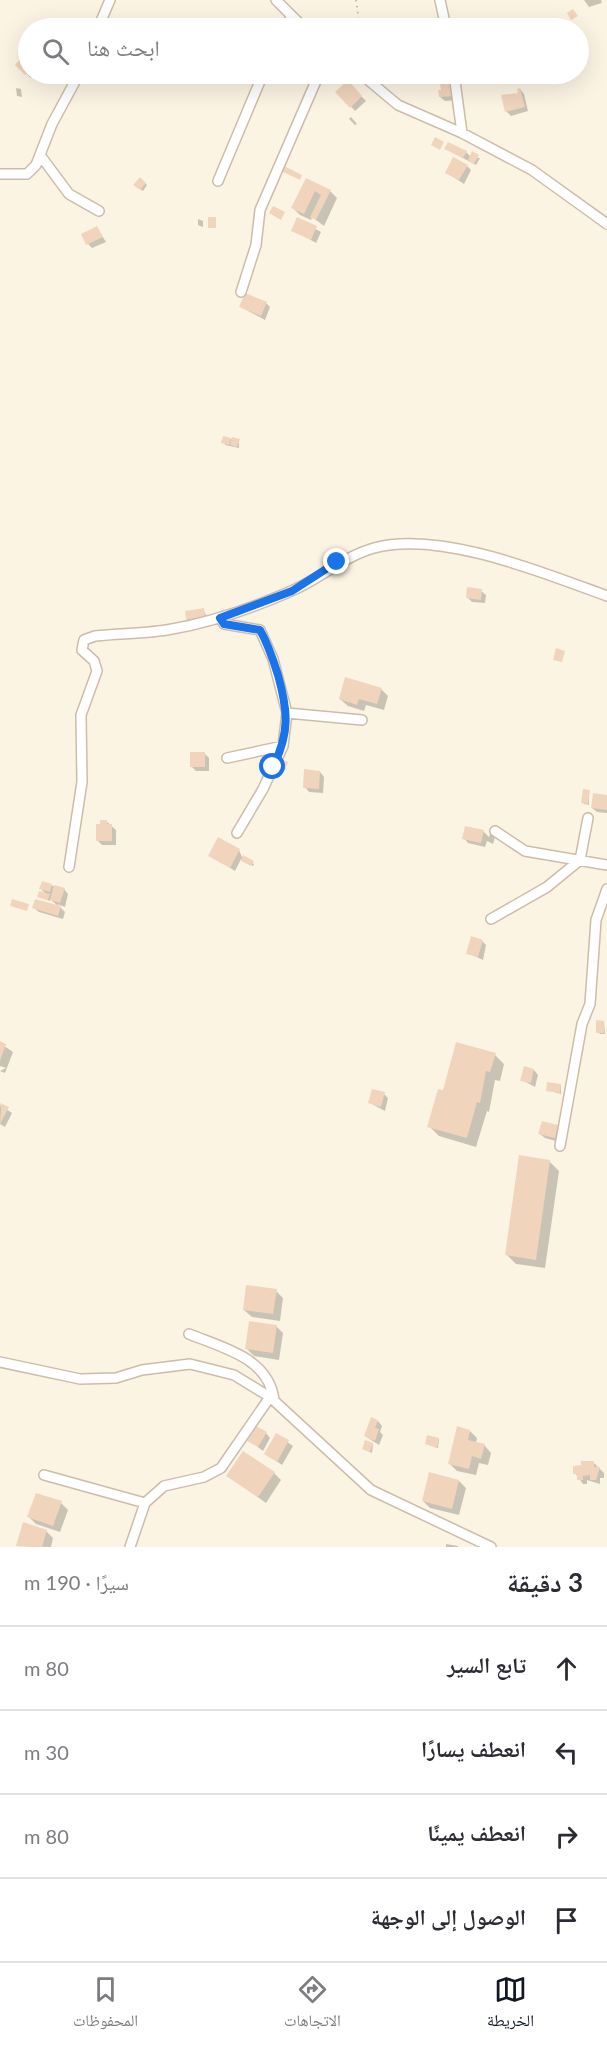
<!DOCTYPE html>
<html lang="ar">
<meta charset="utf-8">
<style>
:root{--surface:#fff;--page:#f7f7f7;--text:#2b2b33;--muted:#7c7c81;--line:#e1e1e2;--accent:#111827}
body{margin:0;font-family:Lato,"Noto Naskh Arabic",sans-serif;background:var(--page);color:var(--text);direction:rtl}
.stop{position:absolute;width:18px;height:18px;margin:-14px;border:4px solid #1a73e8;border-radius:50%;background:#fff}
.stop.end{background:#1a73e8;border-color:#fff;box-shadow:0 2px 6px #0008}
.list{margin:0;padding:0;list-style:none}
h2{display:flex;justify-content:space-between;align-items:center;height:78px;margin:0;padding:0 24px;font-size:26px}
h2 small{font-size:20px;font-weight:400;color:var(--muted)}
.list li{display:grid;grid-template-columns:39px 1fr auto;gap:18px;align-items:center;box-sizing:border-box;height:84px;padding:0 24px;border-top:2px solid var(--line)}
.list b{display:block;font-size:22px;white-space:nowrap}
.list em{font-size:20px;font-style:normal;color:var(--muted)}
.icon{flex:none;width:33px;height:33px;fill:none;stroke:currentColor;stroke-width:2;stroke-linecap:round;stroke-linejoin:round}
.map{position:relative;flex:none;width:607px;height:1547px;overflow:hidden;direction:ltr}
.search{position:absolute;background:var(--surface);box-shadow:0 6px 24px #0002;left:18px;right:18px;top:18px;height:66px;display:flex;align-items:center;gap:15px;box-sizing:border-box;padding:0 21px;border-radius:33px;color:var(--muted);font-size:22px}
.sheet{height:414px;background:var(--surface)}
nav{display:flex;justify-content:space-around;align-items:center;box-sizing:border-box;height:84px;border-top:2px solid var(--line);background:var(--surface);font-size:16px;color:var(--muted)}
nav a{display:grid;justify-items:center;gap:3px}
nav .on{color:var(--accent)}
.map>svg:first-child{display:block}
.shadow{fill:#0003}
.building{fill:#f0d4bc}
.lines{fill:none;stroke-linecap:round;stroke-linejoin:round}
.minor-casing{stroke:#cdbcaa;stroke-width:12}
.path{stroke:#d5b89f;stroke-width:2;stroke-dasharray:1.5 4.5;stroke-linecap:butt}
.minor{stroke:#fff;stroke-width:9}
.route{stroke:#1a73e8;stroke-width:8}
</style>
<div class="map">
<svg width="607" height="1547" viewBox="0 0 607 1547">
<rect width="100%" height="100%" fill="#fcf4e3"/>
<path class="shadow" d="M584 0H601L602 3 589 7Z
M24 57 28 61V74H35L31 78 17 65Z
M534 76 538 81 535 84 531 79Z
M441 78 457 100 445 101 440 97 443 91Z
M348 83 366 101 355 111 338 92Z
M16 88 21 89 22 97 17 96Z
M520 89 524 94 528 111 511 116 506 111 520 96Z
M351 117 357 124 355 125 349 119Z
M446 149 466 152 471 157 480 158 476 165Z
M467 166 471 170 464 184 447 173Z
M140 179 147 185 143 191 135 185Z
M307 180 330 191 337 198 324 226 312 217 311 220 300 215 293 208Z
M198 219 203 221V227L198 225Z
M298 219 321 232 316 243 293 230Z
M97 228 106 242 92 248 88 244Z
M266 303 270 307 265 320 241 307Z
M224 438 239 440V448L225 445Z
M481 591 486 595 485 603 472 602 467 597Z
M203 609 209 621 192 624 187 619Z
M381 689 388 696 384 710 366 705 364 711 348 706 340 699Z
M205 754 209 758V771H196L192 767Z
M320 772 324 777 323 793 309 792 305 787Z
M589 791V805L584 804 582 802Z
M607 797V813L597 812 592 808Z
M106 821 116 830V845H102L97 840 102 825Z
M483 831 489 837 491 831 496 834 493 844 487 841 485 847 468 843 464 838Z
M239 850 242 857 254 864 253 866 241 859 235 871 210 855Z
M43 883 64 889 68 894 65 907 57 904 65 912 63 919 39 912 34 908 59 907 50 899V901L39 897 46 894 41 889Z
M482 941 486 945 483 960 468 953Z
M604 1022 605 1034H600L598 1032Z
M0 1043 13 1052 5 1073 0 1071 6 1068 0 1066Z
M495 1055 504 1064 500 1081 495 1080 489 1112 487 1111 476 1147 439 1136 429 1126 444 1092Z
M534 1070 538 1075 535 1087 522 1080Z
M561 1086V1094L547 1090Z
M384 1094 388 1098 385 1111 370 1103Z
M0 1105 12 1113 5 1127 0 1124Z
M557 1127 562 1131 559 1142 545 1138 540 1134Z
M549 1161 559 1171 545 1268 516 1264 507 1255Z
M276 1291 283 1298 280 1321 252 1317 244 1310Z
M276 1326 283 1333 279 1360 254 1356 247 1349Z
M378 1421 382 1426 380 1432 383 1435 379 1445 365 1436Z
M470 1431 477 1438 476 1443 484 1445 491 1453 488 1465 479 1463 476 1475 457 1471 450 1464Z
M266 1433 270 1438 263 1451 249 1440Z
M277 1435 293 1446 282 1465 266 1454Z
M439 1439 438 1448 426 1444Z
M373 1444 372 1453 363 1449Z
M593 1462 604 1473V1478H600V1484L587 1480V1484H583L575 1473Z
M274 1473 281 1480 266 1503 228 1476Z
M459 1481 466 1488 459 1515 430 1508 423 1501Z
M61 1503 68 1510 60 1532 36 1524 29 1517Z
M46 1531 53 1538 51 1547 17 1546Z
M446 1544 458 1546V1547H446Z"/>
<path class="building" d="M573 9 578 16 571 20 567 13Z
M24 55 28 59V71L25 75 15 65Z
M451 76 453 96 439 97 438 90H441L439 77Z
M348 80 362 96 350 108 335 92Z
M520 88 525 107 505 112 501 95 518 93 517 89Z
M435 137 444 142 440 150 431 145Z
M448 142 467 151 463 158 444 149Z
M472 151 479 155 474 164 468 160Z
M453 157 468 165 459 180 445 173Z
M282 165 302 175 300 180 279 170Z
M140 177 146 183 140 190 133 185Z
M306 178 331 190 316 220 310 217 321 195 315 191 304 214 291 208Z
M273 206 285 212 281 220 269 213Z
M208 217H216V228H208Z
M297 217 317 226 311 240 291 231Z
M97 226 103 237 86 245 81 234Z
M245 293 267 302 261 316 239 307Z
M223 436 231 438 229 445 221 443Z
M232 437 240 439 237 447 230 445Z
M467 587 482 589 481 600 466 598Z
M204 608 205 617 186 620 185 611Z
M556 648 565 651 562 662 553 660Z
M345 677 382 688 377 704 359 699 357 705 339 699Z
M190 752H205V767H190Z
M281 759 288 762 285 770 277 767Z
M304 769 320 771 319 789 303 788Z
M583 789 590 790 588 804 581 803Z
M593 793 607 795V810L591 808Z
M100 820H107V824H112V841H96V824H100Z
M465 826 484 830 481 843 462 839Z
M218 837 240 849 230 868 208 856Z
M243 855 254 861 251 866 241 861Z
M42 881 52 884 50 892 39 889Z
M54 885 65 888 60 903 50 900Z
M39 891 50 894 48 900 37 897Z
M12 899 29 904 27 911 10 906Z
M35 899 61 906 58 916 32 908Z
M471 936 483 940 478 957 466 954Z
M596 1020 604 1021V1033H596Z
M0 1041 6 1044 0 1061Z
M456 1042 496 1053 490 1072 486 1071 480 1103 477 1102 467 1138 427 1127 438 1089 443 1090Z
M524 1066 534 1069 531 1083 520 1081Z
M547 1082 561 1084 560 1093 546 1091Z
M372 1089 385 1092 381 1107 368 1103Z
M0 1103 9 1107 0 1124 1 1109Z
M542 1121 558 1125 555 1138 538 1134Z
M519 1155 550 1160 536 1260 505 1255Z
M246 1285 277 1289 273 1314 243 1310Z
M249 1321 277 1325 273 1353 245 1349Z
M371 1417 378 1420 375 1428 379 1429 375 1441 364 1436Z
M256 1426 267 1432 258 1447 247 1441Z
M457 1426 470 1430 468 1440 485 1444 481 1459 472 1456 469 1469 448 1464Z
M276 1433 289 1440 277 1462 264 1454Z
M427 1435 439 1438 437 1448 425 1444Z
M365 1440 373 1443 370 1452 362 1449Z
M243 1451 275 1472 258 1497 226 1476Z
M581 1461H594V1467H600L596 1480H590V1475L583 1476V1480H577V1474H573V1466L581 1465Z
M429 1472 459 1480 452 1509 422 1501Z
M36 1493 62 1501 53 1526 27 1517Z
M23 1522 47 1530 42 1547 16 1546Z"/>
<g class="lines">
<defs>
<path id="minor" d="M276 0 304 28
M440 0 446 28
M98 28 110 0
M283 28 291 18
M361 74 398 105 462 133 532 170 607 224
M454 74 462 133
M40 155 69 194 99 211
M0 174H27L36 165 52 124 79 74
M218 181 263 74
M241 292 256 245 260 210 319 74
M220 618 224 624 260 630 273 659 287 713 283 746 263 789 237 833
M287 713 362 720
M227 758 283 746
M495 831 525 851 607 865
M69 867 82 782 81 715 97 671 94 661 82 650 84 640 95 636C121 633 147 634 172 629 213 622 252 608 289 592 319 580 342 557 374 548 440 530 544 573 607 596
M491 919 547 887 580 860 588 818
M560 1146 582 1024 590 1004 596 920 607 889
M189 1334C223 1348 269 1358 274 1400
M0 1362 80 1379 116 1378 142 1370 190 1364 234 1375 270 1397 371 1490 491 1547
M44 1475 145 1503
M130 1547 145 1503 164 1486 204 1477 221 1468 270 1397"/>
</defs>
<use href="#minor" class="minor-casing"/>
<path class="path" d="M356 0 360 28"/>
<use href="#minor" class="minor"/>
</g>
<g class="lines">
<path class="route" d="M273 767C290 732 288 711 278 675 273 659 268 644 260 630L224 624 220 618 292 591 337 562"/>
</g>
</svg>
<div class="stop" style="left:273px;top:767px"></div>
<div class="stop end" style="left:337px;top:562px"></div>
<div class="search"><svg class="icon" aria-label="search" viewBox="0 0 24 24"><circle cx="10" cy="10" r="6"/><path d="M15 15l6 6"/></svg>ابحث هنا</div>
</div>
<section class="sheet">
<h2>3 دقيقة<small>سيرًا · 190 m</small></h2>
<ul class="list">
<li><svg class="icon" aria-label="ahead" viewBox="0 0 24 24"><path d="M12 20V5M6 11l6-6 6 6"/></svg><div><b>تابع السير</b></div><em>80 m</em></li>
<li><svg class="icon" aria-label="left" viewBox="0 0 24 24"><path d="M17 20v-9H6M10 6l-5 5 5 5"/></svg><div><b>انعطف يسارًا</b></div><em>30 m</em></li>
<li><svg class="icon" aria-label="right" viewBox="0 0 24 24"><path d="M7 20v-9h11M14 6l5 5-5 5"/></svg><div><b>انعطف يمينًا</b></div><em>80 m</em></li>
<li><svg class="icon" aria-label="arrive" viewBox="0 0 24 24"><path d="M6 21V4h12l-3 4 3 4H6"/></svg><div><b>الوصول إلى الوجهة</b></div></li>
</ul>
</section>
<nav>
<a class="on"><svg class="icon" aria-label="map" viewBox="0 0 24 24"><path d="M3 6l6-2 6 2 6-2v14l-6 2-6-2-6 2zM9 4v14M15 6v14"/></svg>الخريطة</a>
<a><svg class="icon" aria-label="directions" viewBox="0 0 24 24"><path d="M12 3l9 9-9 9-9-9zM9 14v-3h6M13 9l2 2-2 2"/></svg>الاتجاهات</a>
<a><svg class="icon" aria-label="saved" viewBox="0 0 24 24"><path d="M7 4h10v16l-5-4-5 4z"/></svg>المحفوظات</a>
</nav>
